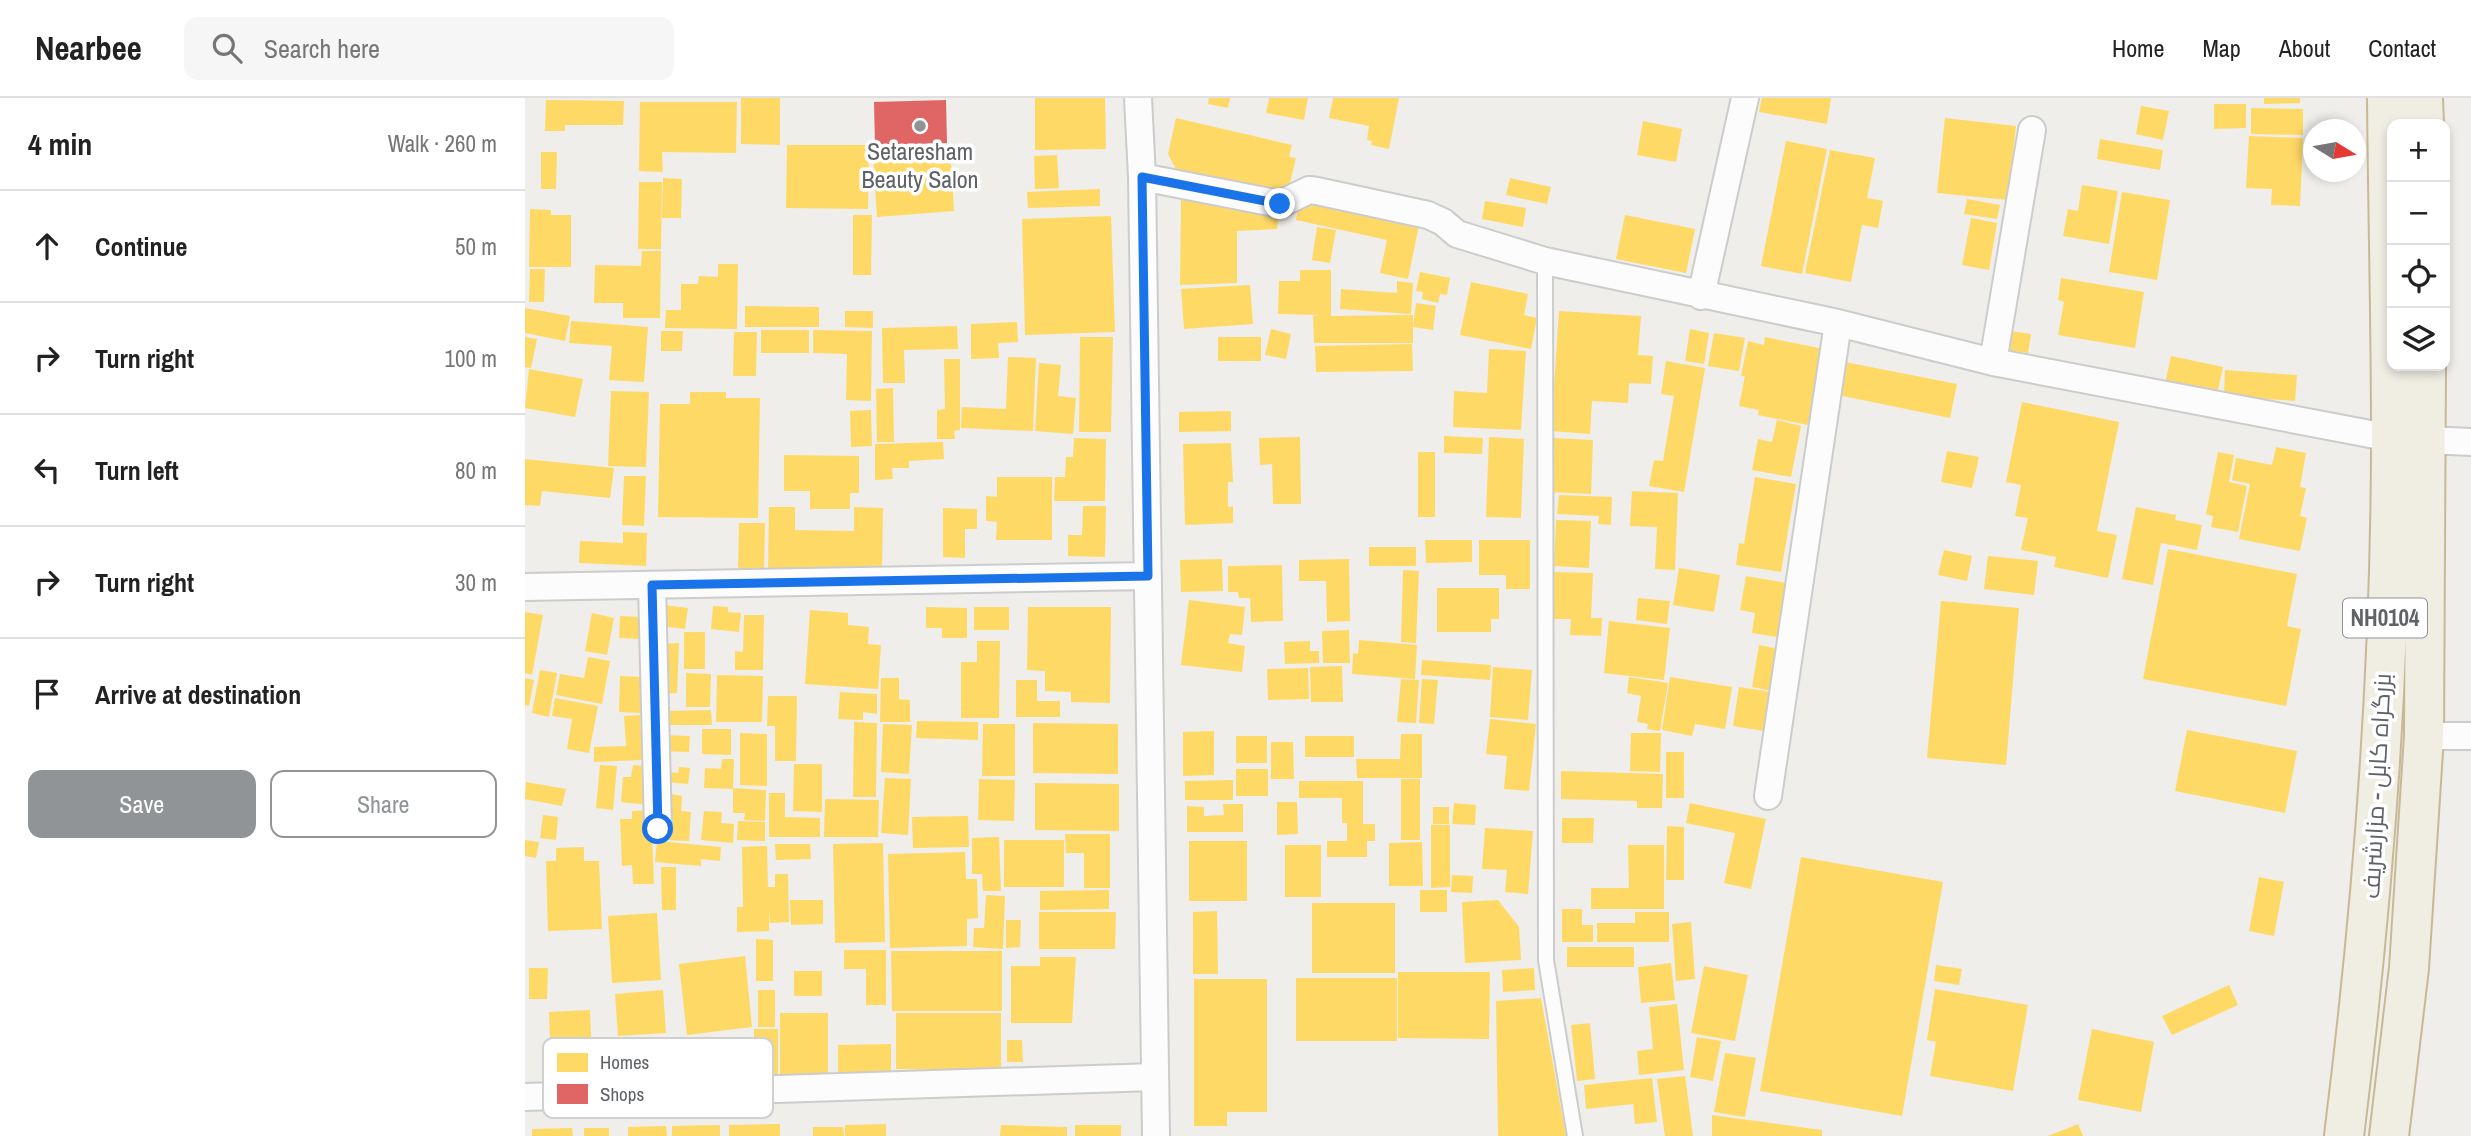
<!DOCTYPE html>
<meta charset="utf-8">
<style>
:root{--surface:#fff;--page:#f6f6f6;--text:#222;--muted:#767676;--line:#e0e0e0;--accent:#919496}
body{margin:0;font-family:"Archivo Narrow",Cairo,sans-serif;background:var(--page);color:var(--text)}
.controls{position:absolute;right:21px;top:21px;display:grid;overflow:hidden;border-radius:14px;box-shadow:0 4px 10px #0003}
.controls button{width:63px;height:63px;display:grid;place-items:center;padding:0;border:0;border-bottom:2px solid var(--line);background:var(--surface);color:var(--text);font:35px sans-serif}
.compass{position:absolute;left:1778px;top:21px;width:63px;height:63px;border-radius:50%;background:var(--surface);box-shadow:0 4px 10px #0003;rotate:101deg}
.stop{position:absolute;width:21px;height:21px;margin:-16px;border:5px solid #1a73e8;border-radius:50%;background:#fff}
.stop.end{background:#1a73e8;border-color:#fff;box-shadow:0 2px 7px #0008}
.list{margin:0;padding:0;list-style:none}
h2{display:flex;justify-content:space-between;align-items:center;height:91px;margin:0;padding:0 28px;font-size:30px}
h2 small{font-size:23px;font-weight:400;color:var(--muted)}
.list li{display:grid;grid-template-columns:46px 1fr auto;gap:21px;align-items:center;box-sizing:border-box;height:112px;padding:0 28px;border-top:2px solid var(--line)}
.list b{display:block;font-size:26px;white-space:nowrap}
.list em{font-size:23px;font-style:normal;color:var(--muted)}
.actions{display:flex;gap:14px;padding:21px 28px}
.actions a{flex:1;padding:16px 0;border:2px solid var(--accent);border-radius:14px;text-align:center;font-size:24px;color:var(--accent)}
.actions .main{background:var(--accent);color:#fff}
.icon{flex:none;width:38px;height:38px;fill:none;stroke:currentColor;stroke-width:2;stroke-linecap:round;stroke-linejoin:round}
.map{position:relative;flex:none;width:1946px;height:1038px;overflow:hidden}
header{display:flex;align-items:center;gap:42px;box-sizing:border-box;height:98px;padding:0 35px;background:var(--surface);border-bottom:2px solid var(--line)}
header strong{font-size:33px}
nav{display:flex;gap:38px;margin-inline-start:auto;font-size:24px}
.search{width:490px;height:63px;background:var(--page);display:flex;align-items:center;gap:18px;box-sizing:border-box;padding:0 24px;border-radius:14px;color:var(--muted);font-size:26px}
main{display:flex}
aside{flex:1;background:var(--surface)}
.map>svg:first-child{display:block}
.homes{fill:#ffd966}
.shops{fill:#e06666}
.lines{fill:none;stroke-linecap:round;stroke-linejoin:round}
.lane-casing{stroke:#cbcccc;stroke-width:18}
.street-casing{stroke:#cbcccc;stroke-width:30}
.highway-casing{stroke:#c8b996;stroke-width:42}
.lane{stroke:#fdfcfc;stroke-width:14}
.street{stroke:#fdfcfc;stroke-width:26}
.highway{stroke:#f0ede3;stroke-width:38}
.route{stroke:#1a73e8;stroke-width:9}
.poi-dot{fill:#919496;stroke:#fff;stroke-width:2.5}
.labels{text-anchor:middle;stroke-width:7;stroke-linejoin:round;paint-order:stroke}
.shield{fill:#fff;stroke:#8f9295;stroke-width:2}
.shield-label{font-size:23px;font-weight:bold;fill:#5f6368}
.poi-label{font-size:24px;fill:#5f6368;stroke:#fff}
.street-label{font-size:24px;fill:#5f6368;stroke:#fff}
.key{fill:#fff;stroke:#cfd0d2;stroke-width:2}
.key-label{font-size:19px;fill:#5f6368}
</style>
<header>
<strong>Nearbee</strong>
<div class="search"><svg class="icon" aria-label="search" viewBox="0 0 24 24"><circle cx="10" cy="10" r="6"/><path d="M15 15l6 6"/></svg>Search here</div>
<nav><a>Home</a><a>Map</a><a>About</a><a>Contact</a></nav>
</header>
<main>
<aside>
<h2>4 min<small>Walk · 260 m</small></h2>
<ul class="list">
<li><svg class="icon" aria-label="ahead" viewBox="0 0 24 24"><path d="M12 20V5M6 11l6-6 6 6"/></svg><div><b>Continue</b></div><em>50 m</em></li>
<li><svg class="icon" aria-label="right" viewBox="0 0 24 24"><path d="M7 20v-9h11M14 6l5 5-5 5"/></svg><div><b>Turn right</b></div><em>100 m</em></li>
<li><svg class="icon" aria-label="left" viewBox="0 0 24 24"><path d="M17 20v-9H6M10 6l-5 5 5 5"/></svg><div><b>Turn left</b></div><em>80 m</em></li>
<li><svg class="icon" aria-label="right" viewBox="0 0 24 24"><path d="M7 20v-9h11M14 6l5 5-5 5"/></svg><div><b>Turn right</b></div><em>30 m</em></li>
<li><svg class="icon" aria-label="arrive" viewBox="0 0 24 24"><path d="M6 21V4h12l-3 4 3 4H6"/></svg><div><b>Arrive at destination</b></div></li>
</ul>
<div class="actions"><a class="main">Save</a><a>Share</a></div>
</aside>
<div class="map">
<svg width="1946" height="1038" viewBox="0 0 1946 1038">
<rect width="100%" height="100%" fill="#efeeea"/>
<path class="homes" d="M216 0H255V47L216 46Z
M510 0H580L581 51 510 52Z
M684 0H705L703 10 683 6Z
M744 0H783L779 22 741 15Z
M808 0H874L864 51 846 47 847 43 842 42 844 28 804 20Z
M1237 0H1306L1302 26 1234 14Z
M1739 0H1775V5L1739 6Z
M21 2 99 3 98 27H40V33H20Z
M115 4H212L211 55 137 54 138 74 114 73Z
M1689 6H1721V30L1689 31Z
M1616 8 1644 13 1638 42 1611 36Z
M1726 10 1778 11V37L1726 36Z
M651 20 767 47 764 59 771 60 764 89 758 87 755 99 654 77 643 56Z
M1420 20 1491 28 1483 102 1412 95Z
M1118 23 1157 31 1151 64 1112 57Z
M1724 38 1778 40 1775 108 1746 107 1747 91 1721 90Z
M1575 41 1638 52 1635 72 1572 61Z
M1261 43 1302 51 1277 176 1236 168Z
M262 47H344L343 111 261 110Z
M425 49 429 113 352 119 348 55Z
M1305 52 1350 60 1342 100 1358 103 1353 130 1337 127 1326 184 1280 175Z
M16 54H32L31 91H16Z
M532 57 534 90 510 91 509 58Z
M138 80 157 81 156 120H137Z
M985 80 1026 89 1022 106 981 97Z
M114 84H137L136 151H113Z
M1557 87 1593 93 1584 146 1538 138 1543 111 1553 113Z
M575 91V108L503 110 502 94Z
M1597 94 1645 102 1632 182 1584 174Z
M656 101 755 109 752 131 712 133V185L655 187Z
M1442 101 1475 107 1472 121 1439 116Z
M775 102 894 127 883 181 855 175 862 142 771 122Z
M960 103 1001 110 998 129 957 121Z
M5 111 26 112V117H46V169H4Z
M328 117H347L346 177H328Z
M1100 117 1170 131 1161 175 1091 161Z
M586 118 590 234 500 237 497 121Z
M1446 120 1472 125 1464 172 1437 167Z
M792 129 811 132 805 165 787 162Z
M117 153H136L135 220H98V205H69L70 167 116 168Z
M193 166H213L212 231 140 230 141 212H156V186H173L174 178 193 179Z
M5 171H20L19 204H4Z
M775 172H806V218L888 217V229L891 205 911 208 908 232 888 229V245H789L788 218 796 217 753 216 754 183H775Z
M895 174 925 180 922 197 915 196 913 205 897 201 898 194 891 193Z
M1536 180 1619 194 1610 250 1533 237 1539 204 1533 202Z
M872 183 888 185 886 216 815 211 816 191 872 195Z
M946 184 1003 196 999 217 1012 220 1006 251 935 237Z
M725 187 728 226 659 231 656 191Z
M220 208 294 209V229H220Z
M0 210 45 218 40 243 0 235Z
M320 213H348V230L320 229Z
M1034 213 1116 218 1113 257 1128 258 1126 286 1104 285 1103 305 1067 303 1065 336 1026 333Z
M46 223 123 229 119 284 84 282 87 248 44 245Z
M492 224 493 244 473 245 474 260 446 261V226Z
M432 228 433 251 379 252 380 285H358L357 230Z
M746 231 766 236 761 261 740 257Z
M1165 231 1184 235 1179 266 1160 263Z
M236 232H284V255H236Z
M288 232 347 233 346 303 321 302 322 256 288 255Z
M136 233H158L157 253H136Z
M1485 233 1506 236 1503 255 1482 252Z
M209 234H232L231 278H208Z
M1189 235 1220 240 1214 273 1183 268Z
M0 239 12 241 6 270 0 269Z
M555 239H588L586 334H554Z
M693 239H736V263H693Z
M1240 239 1298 251 1283 327 1233 317 1234 312 1214 308 1220 278H1216L1223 243 1239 247Z
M887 246 888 273 791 274 790 248Z
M964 251 1001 253 996 332 928 329 929 293 962 295Z
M1646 258 1698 269 1692 296 1640 286Z
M483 259 511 260 508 333 436 330 437 309 481 311Z
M419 261H435V332L429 333 430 341H412V312L420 311Z
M1141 263 1180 270 1159 394 1124 388 1129 362 1138 363 1149 298 1136 296Z
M1320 264 1432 286 1425 320 1313 297Z
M514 265 536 267 533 298 551 300 548 336 510 333Z
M4 271 58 281 50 319 0 310Z
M1700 272 1772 277 1770 303 1699 298Z
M368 290 369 344H352L351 291Z
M86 293 124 294 121 369 83 368Z
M165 294H201V300H235L233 420 133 419 135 306H165Z
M1497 304 1594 324 1572 433 1592 437 1583 480 1529 469 1531 459 1496 452 1503 420 1490 418 1496 387 1481 384Z
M346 312 347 348 326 349 325 313Z
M706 313V333L654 334V314Z
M1252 322 1276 328 1266 379 1227 372 1233 341 1247 344Z
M919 338 958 340 957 356 919 355Z
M775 339 776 406H748L747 366 735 367 734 340Z
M964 339 999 341 996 420 961 419Z
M549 340 581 341 580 403H529L530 379H540L541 359H548Z
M1028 340 1068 342 1066 396 1025 394Z
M418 344 419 361 384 363V370H367L368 381 350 382V346Z
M706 345 708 384H703V409L708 408V425L660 427 658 346Z
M1751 349 1781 355 1775 389 1781 390 1775 418 1782 420 1775 453 1714 441 1725 386 1707 382 1711 360 1747 367Z
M1422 353 1454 359 1447 390 1416 384Z
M893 354H910V419H893Z
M1693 354 1709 357 1704 384 1722 388 1713 434 1686 429 1688 418 1681 416Z
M259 357 334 358V395H325V411H285V393H259Z
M0 361 89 370 85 400 17 393 15 408 0 407Z
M99 378H121L119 428 97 427Z
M472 379H527V442H471L472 424 461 423V398L472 399Z
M1230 379 1271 386 1256 474 1211 467 1214 445 1219 446Z
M1107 393 1153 395 1150 472 1130 471 1132 429 1105 428Z
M1034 397 1087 399 1086 427 1073 426 1074 418 1032 416Z
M558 408H581L580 459 543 458V437H557Z
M244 409H270V432L329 433V409L358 410 357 474 243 473Z
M1611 409 1651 417 1650 422 1677 427 1672 452 1636 445 1628 487 1597 481Z
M418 410 452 411V431H440V460L418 459Z
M1031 422 1066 423 1064 470 1029 468Z
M214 425H240L239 473H213Z
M98 434 122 435 121 468 54 465 55 443 98 445Z
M900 442H947V464L901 465Z
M954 442H1005V491H981V477H954Z
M844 449H891V468H844Z
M1643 451 1772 476 1762 528 1776 531 1761 608 1618 581Z
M1419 452 1447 458 1442 483 1413 477Z
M1463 458 1513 463 1509 497 1459 491Z
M697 461 698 493 656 494 655 462Z
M824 461 825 523 802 524 801 483H774V462Z
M757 467 758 523 726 524 725 500H714L713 494H703V468Z
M1154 470 1195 477 1189 514 1148 507Z
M878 472 894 473 891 545 876 544Z
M1029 474 1068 475 1066 520H1077L1076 538 1045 537 1046 521H1027Z
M1221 478 1262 485 1252 539 1227 535 1230 515 1215 512Z
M912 490H974V521H966V534H912Z
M1113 500 1145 503 1142 526 1111 522Z
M664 502 720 509 717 537 705 536 703 545 720 548 717 574 656 567Z
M1416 503 1494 510 1481 667 1402 660Z
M139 507 163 510 160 531 136 528Z
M188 508 203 509V514L216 515 214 534 186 531Z
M401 509 442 510V540H417V530H401Z
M449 509H484V532H449Z
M503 509H586L585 605 546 604V594L520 593V573L502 572Z
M285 512 323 515V527L344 529 343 546 356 547 353 591 280 586Z
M0 514 18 517 7 577 0 575Z
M67 515 89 520 82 557 60 553Z
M219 517H239L238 572H210V553L218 554Z
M95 518 117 519 116 541 94 540Z
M1084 523 1145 530 1139 582 1079 575Z
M824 532 825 565H798L797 533Z
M159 534H180V571H159Z
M834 542 892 547 890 581 827 576 828 555 833 556Z
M452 543H475L474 620H436V564H452Z
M785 543V553H794V565L760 566 759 544Z
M154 545 152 595 138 596 137 546Z
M1234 547 1254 551 1247 593 1227 589Z
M63 559 85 563 77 606 31 597 35 576 59 580Z
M897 562 966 567 965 582 896 577Z
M817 568 818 604H786L785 569Z
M968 569 1007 572 1003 622 965 619Z
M783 570 784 601 743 602 742 571Z
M15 572 32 575 24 619 7 615Z
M161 575 186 576 185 609H161Z
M192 577 238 578 237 624H191Z
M95 578 118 579 117 615 94 614Z
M1104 579 1143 585 1135 633 1122 631 1123 626 1112 624 1116 598 1102 595Z
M1145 579 1207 589 1200 631 1170 626 1167 638 1137 632Z
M0 580 9 582 4 608 0 607Z
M356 580H374V601L385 602V624H355Z
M876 581 894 582 891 625 872 624Z
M897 581 913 582 909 626 894 625Z
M491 582H512V603H535V619H491Z
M1214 589 1246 594 1239 633 1208 628Z
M315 594 352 596V616L338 614V622L313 621Z
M243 598H272L271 663H250V628H242Z
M30 600 73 608 64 655 42 651 47 621 27 618Z
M186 612 187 627H138L137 613Z
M115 617 117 662 69 664V649L101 648 99 618Z
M965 621 1011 626 1004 693 979 691 982 658 961 656Z
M392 623 453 624V642L391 640Z
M329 624 352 625 351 699H328Z
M508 625 593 626V676L508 675Z
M358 626 387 627 384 676 356 674Z
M458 626H490V678H457Z
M177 631H206V657L177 656Z
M1662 632 1772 653 1760 715 1650 693Z
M689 633V677L658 678V634Z
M215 635 242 636V688L215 687Z
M1106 635H1136L1135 674 1105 673Z
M876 636H897V680H832L831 661H875Z
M137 637 165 638 164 654 136 653Z
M711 638H742V665H711Z
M780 638H829V659H780Z
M746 644H768L769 681H746Z
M1141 654H1159V700H1141Z
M197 661H209L208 691 179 690 180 670 196 671Z
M269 666H297V714L268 713Z
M75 667 92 668 88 712 71 710Z
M108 667 120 668 123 707 96 704 98 679H106Z
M154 669 165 670 163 686 141 684 142 674 153 675Z
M711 671H743V698H711Z
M1036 673 1138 676 1137 710H1112V703L1036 701Z
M360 680 386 681 383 737 356 735Z
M454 681 490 682 489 723 453 722Z
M876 681H895V742H876Z
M708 682V702H660V683Z
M774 683H838V726H850V743H842V759H802V743H822V725H817V700H774Z
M1 684 41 691 37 708 0 701Z
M510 685 594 686V733L510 732Z
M208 690 241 692 240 723 219 722 220 715H208Z
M244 695H260V719L295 720V739H244Z
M146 696 157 698 156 713 166 714 164 743 142 742Z
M300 701 354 702 353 739H299Z
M752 704H772L773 736 752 737Z
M929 705 951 707 950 727 927 726Z
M1165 705 1241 721 1226 791 1199 785 1210 735 1161 725Z
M698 706H718V734H662V708L679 709V718L699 717Z
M908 709H924V726H908Z
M126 712 129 786H108L107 767 97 768 95 721H107V713Z
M179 713 197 714 196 725 209 726 208 745 176 742Z
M18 717 33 719 31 742 15 740Z
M443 718 444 749 388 750 387 719Z
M1037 720H1069L1068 745H1037Z
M213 723 240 724V743L212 742Z
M906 727H925V789L906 790Z
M1142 728 1159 729V782H1141Z
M960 730 1008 733 1003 796 980 794 982 772 957 771Z
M540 736H585V790H559V755H541Z
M474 739 476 793H458L457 776H447V740Z
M0 742 14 744 11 760 0 758Z
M479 742H539V789H479Z
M132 743 196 749 195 763 176 761V768L130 764Z
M664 743H722V803H664Z
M897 744 898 788H864V745Z
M358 745 360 844 310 845 308 746Z
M250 746H285L286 761 251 762Z
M760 747H796V799H760Z
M1103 747H1139V811H1066V790H1104Z
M242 748 243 789H250V776H263L264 824 245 825 244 813V833L212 834V809H218L217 749Z
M59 749V763H74L77 831 23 833 21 763H31V750Z
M440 754 441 781H452L453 820 442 821V848L365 850 363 756Z
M1276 759 1418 784 1377 1018 1235 993Z
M136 769H151V812H137Z
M927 777 948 778 947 795 926 794Z
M1734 779 1759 784 1749 838 1724 833Z
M584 792V811L515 812V793Z
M895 792H922V814H895Z
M461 797 480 798 478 851 448 849 449 830H459Z
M265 802H298V826L266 827Z
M973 802 994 829 996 862 940 865 937 804Z
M787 805H870V875H787Z
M1037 811H1057V827H1068V844H1037Z
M692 813 693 876H668V814Z
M514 814H591L590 851H514Z
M1110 814H1144V844H1072V825H1110Z
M132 815 136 882 87 885 83 818Z
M481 822H496L495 849 481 850Z
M1166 824 1170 881 1151 883 1147 826Z
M231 841 248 842V883H231Z
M1042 849H1109V869H1042Z
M319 852H361V907H341V871H319Z
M366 853H477V913H367Z
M220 858 227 929 162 937 154 866Z
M515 859H551L547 925H486V868H515Z
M1146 865 1150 902 1116 905 1113 869Z
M1411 867 1437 871 1434 887 1409 883Z
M1179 868 1223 877 1210 943 1166 935Z
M4 870H23L22 901H4Z
M1009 870 1010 892 978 894 977 872Z
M269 873H297V898H269Z
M873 874H965L964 941 873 940Z
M771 880H872V943H771Z
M669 881H742V1014H702V1028H669Z
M1704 887 1713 907 1647 937 1637 918Z
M1410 891 1503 907 1488 993 1405 978 1411 944 1402 942Z
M138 892 141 935 93 938 90 896Z
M233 892H250V929H233Z
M1016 900 1041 1038H973L971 903Z
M1152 906 1159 972 1114 977 1112 953 1128 951 1124 909Z
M65 912 67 966 37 967 36 942H25L24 914Z
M255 915H303V979H255Z
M371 915H476V972L371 971Z
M1065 925 1070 981 1052 983 1046 927Z
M229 931H253V979H229Z
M1567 931 1629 944 1616 1014 1553 1002Z
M1172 939 1196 943 1188 983 1165 979Z
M482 942H497L498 964H482Z
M366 946V975H313V947Z
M1200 955 1231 960 1220 1019 1189 1014Z
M1160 978 1168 1038H1140L1132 981Z
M1127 980 1132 1024 1110 1026 1108 1006 1061 1011 1059 987Z
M1187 1017 1297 1032V1038H1187Z
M255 1026V1038H204V1027Z
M361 1026V1038H320V1027Z
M1553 1026 1558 1038H1523Z
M195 1027V1038H147V1028Z
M476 1027 542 1029V1038H475Z
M550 1027H596V1038H550Z
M141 1028 142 1038H103V1029Z
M288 1029H318L319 1038H288Z
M47 1030 48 1038H7V1031Z
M59 1030H84V1038H59Z"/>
<path class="shops" d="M421 2 422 45 350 47 349 4Z"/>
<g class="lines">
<defs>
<path id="lane" d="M1020 163 1021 862 1050 1038"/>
<path id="street" d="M613 0 617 79 631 1038
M617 79 755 106 784 92 792 93 903 117 918 124 932 136 1020 163 1313 225 1468 264 1866 340
M1176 198 1220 0
M1468 264 1507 32
M1902 342 1946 344
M127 487 133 731
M0 489 623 478
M1899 638H1946
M1243 698 1313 225
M0 999 630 979"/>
<path id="highway" d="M1898 0 1899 26
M1819 1038C1848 806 1866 572 1866 338 1866 225 1863 113 1862 0
M1864 1038 1884 870 1899 638 1901 268"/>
</defs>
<use href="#lane" class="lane-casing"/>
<use href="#street" class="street-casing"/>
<use href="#highway" class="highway-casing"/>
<use href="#lane" class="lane"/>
<use href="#street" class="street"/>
<use href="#highway" class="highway"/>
</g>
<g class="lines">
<path class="route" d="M133 731 127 487 623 478 617 79 755 106"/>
</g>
<circle class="poi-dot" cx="395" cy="28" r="7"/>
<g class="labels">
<rect class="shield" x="1818" y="500.5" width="84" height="39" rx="5"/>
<g class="shield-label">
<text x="1860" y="528">NH0104</text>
</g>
<g class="poi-label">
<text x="395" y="62">Setaresham<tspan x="395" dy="28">Beauty Salon</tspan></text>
</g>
<g class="street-label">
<text transform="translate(1852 688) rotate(-87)" y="8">بزرگراه کابل - مزارشریف</text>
</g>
</g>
<rect x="18" y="940" width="230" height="80" rx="10" class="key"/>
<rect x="32" y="955" width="31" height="19" fill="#ffd966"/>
<rect x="32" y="986" width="31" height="20" fill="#e06666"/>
<g class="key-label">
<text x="75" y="971">Homes</text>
<text x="75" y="1003">Shops</text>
</g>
</svg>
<div class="controls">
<button>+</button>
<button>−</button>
<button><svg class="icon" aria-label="locate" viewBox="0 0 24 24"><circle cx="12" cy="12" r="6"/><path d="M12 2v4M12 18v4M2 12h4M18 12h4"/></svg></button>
<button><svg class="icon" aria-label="layers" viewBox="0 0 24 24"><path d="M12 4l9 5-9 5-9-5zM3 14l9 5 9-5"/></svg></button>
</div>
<svg class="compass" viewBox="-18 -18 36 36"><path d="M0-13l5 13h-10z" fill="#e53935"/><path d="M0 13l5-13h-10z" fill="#767676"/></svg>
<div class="stop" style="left:133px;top:731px"></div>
<div class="stop end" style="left:755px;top:106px"></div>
</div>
</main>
